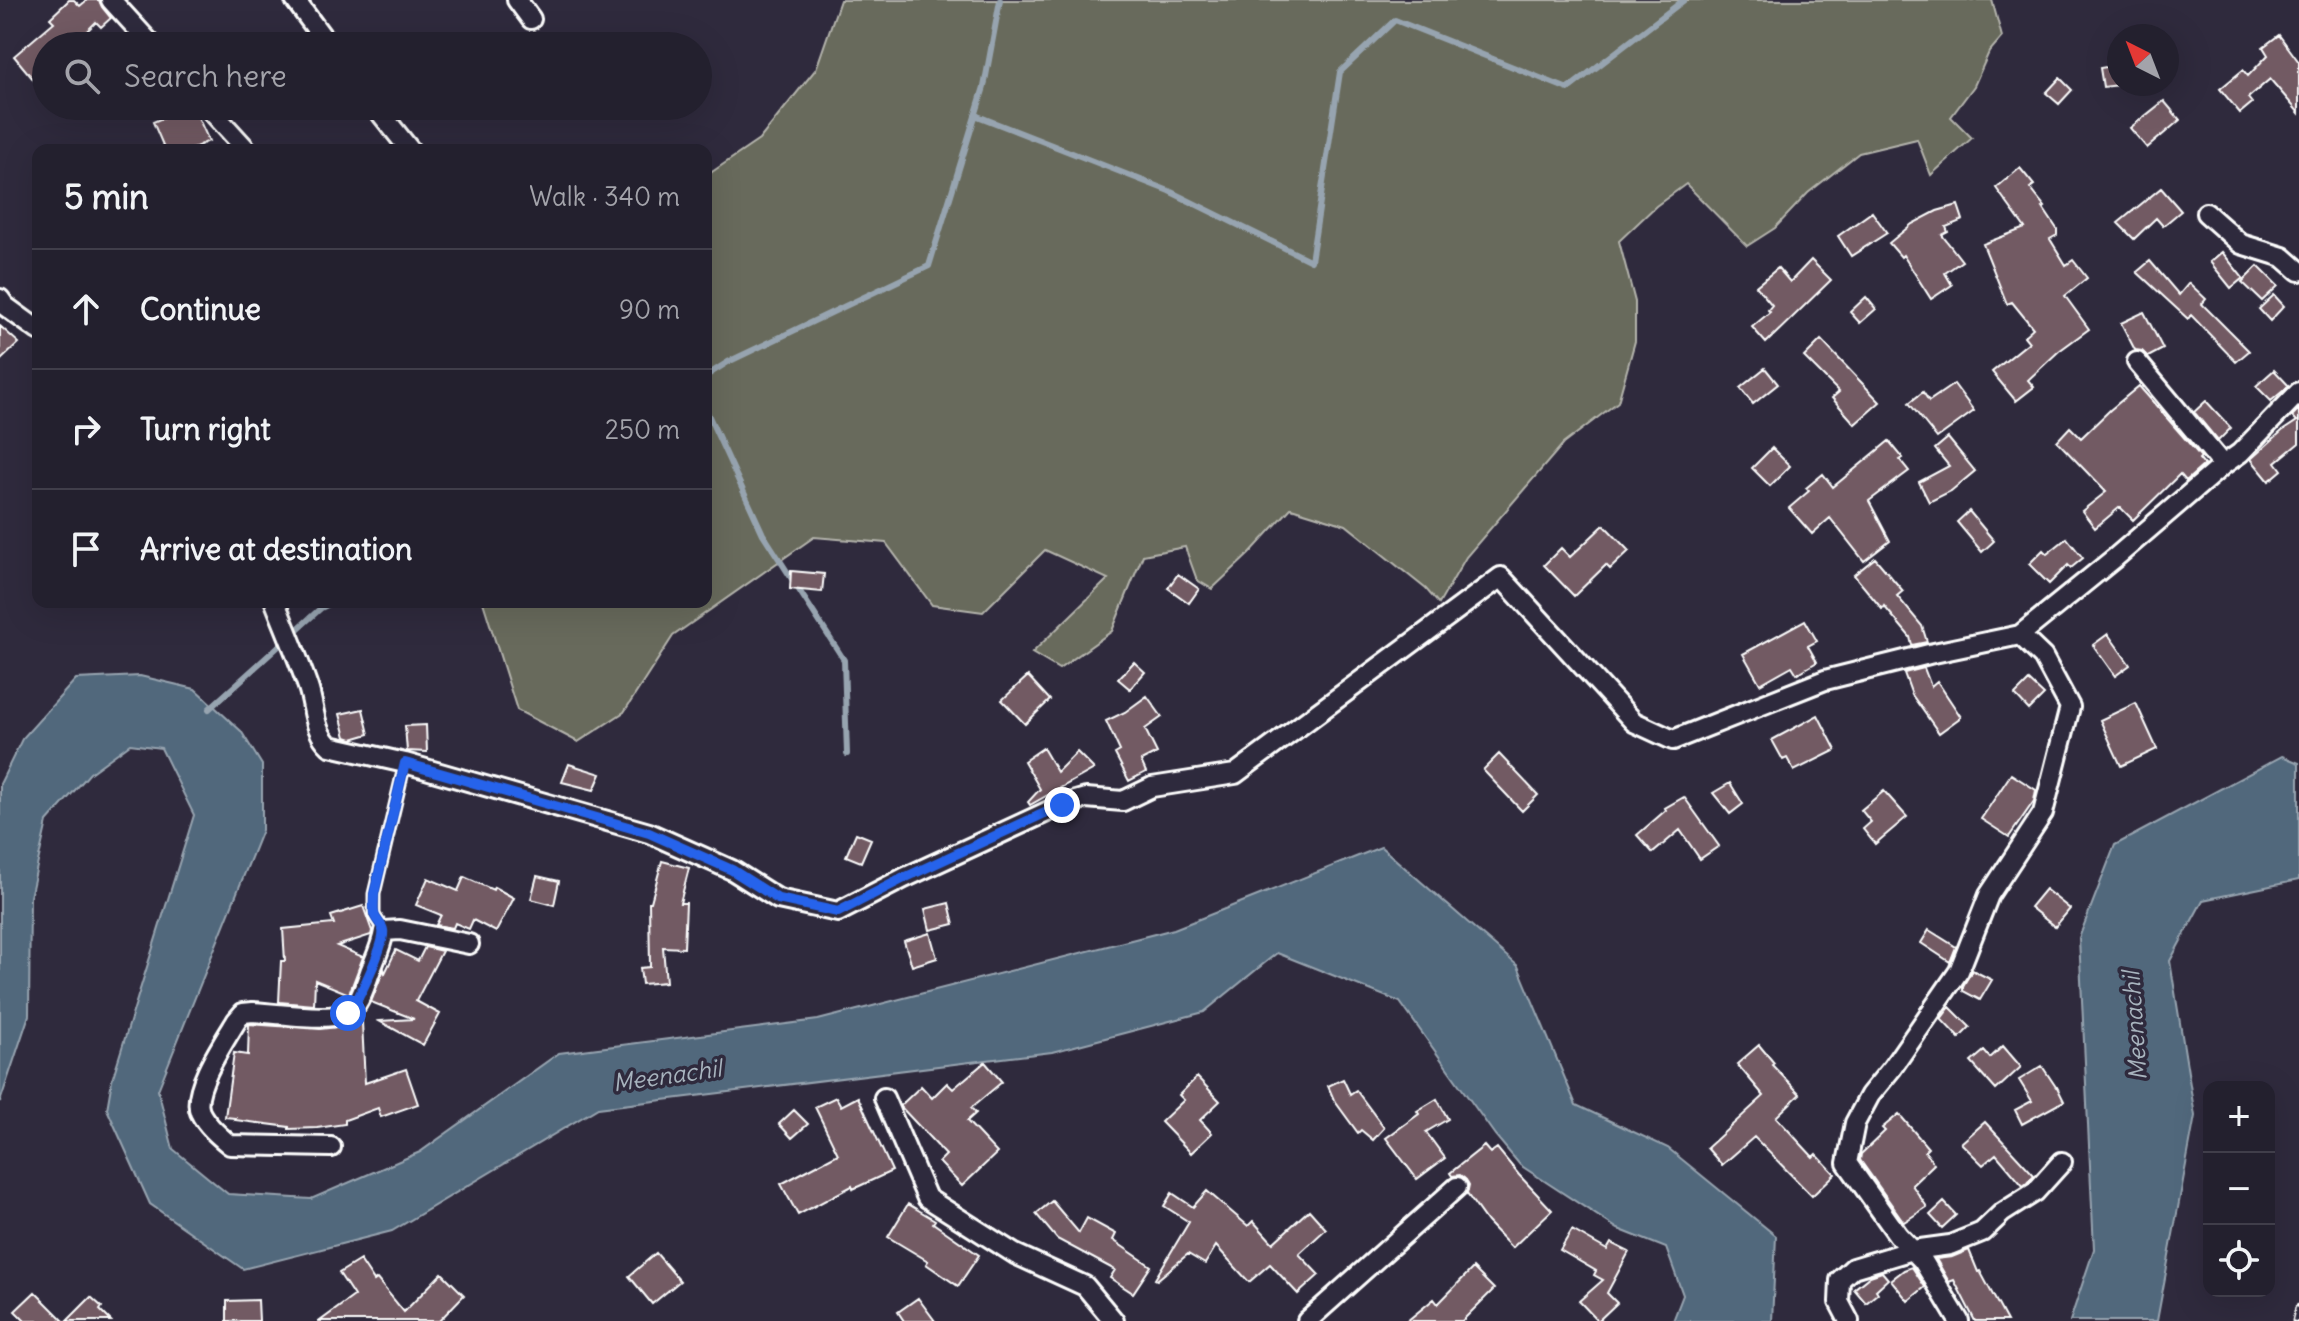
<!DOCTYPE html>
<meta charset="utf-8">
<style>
:root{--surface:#23202e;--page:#2b2836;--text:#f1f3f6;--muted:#a3a3aa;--line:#403e4a}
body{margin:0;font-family:Delius,sans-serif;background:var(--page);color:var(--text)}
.controls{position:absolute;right:24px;bottom:24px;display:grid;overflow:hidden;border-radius:16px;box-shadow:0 8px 32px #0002}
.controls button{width:72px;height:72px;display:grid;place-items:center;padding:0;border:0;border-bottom:2px solid var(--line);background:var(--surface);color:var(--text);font:40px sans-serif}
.compass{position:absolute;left:2107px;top:24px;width:72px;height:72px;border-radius:50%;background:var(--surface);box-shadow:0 8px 32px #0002;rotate:318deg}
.stop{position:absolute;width:24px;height:24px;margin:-18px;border:6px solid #2563eb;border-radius:50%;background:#fff}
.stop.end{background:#2563eb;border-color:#fff;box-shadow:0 2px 8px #0008}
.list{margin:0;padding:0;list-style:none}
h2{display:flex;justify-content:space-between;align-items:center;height:104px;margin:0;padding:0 32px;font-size:34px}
h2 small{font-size:26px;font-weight:400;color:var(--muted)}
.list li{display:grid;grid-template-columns:52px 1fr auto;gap:24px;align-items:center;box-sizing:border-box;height:120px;padding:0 32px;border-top:2px solid var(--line)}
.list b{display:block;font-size:30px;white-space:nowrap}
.list em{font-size:26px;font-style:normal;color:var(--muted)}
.icon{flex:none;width:44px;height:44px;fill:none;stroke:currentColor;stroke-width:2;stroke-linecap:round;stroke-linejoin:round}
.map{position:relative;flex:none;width:2299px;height:1321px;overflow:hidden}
.search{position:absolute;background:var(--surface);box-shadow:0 8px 32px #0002;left:32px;top:32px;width:680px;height:88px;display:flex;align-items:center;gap:20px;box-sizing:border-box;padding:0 28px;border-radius:44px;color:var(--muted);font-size:30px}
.panel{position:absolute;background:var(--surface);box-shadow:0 8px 32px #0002;left:32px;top:144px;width:680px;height:464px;border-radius:16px}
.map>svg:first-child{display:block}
.green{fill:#686a5b;stroke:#b4b4ad;stroke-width:2}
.water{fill:#51687c;stroke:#97a4b0;stroke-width:2}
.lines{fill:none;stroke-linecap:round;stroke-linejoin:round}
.stream{stroke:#97a4b0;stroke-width:6}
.building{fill:#725a64;stroke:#fff;stroke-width:2}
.service-casing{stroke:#fff;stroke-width:15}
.minor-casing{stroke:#fff;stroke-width:24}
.service{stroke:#2f2a3d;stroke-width:9}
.minor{stroke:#2f2a3d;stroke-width:18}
.rail-casing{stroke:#fff;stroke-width:9}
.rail{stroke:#2f2a3d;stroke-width:6;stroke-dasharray:18;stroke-linecap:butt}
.route{stroke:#2563eb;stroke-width:10}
.labels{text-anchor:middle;stroke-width:7;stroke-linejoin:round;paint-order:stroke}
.water-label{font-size:24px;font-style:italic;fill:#a8b4be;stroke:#2f2a3d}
</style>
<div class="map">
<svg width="2299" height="1321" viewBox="0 0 2299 1321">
<rect width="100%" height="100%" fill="#2f2a3d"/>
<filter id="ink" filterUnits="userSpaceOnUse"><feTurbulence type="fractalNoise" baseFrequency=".0125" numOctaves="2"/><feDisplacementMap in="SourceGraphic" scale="16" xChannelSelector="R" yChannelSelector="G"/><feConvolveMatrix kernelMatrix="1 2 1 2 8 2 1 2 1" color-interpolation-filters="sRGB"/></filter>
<g filter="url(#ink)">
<path class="green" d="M840 0H1992L2002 37 1989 52 1974 86 1951 117 1972 138 1931 175 1917 139 1859 153 1808 193 1775 228 1747 246 1686 184 1656 206 1619 241 1635 302V341L1618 402 1563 444 1466 557 1439 604 1426 589 1346 525 1291 508 1249 554 1212 589 1197 580 1185 547 1143 555 1112 631 1059 669 1032 653 1108 579 1045 550 983 612 932 605 886 543 814 537 673 636 624 712 578 742 517 710 483 602H706V176L759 140 816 69Z"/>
<path class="water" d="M140 676 195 689 241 731 262 765V830L158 1090 173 1149 228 1194 311 1199 420 1152 559 1053 818 1020 1174 929 1381 847 1518 966 1576 1105 1668 1148 1776 1236 1772 1321H1673L1683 1295 1666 1248 1618 1229 1520 1165 1495 1135 1400 1002 1277 953 1204 1012 1052 1052 598 1108 392 1231 243 1269 150 1204 107 1109 112 1080 194 815 161 748 130 744 90 773 47 822 30 897 29 1015 0 1102V784L22 739 76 679Z
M2282 756 2299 763V880L2203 900 2170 961 2195 1116 2157 1321H2070L2094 1249 2079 938 2115 845Z"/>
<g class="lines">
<path class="stream" d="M975 115 1169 191 1311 261 1340 72 1395 20 1568 89 1684 0
M706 376 728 362 929 266 984 87 1000 0
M706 410 763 534 844 660 847 754
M209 709 321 608 333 602"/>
</g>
<path class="building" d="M69 0H74L80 6 87 0H99L102 7 111 18 101 27 96 22 72 46H46V78L38 85 14 56 54 22 50 18Z
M2279 35 2299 62V113L2270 79 2248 98 2252 103 2240 113 2220 89 2243 70 2248 76 2268 55 2263 47Z
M2119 65V85L2103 87 2100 68Z
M2060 78 2072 90 2059 104 2046 93Z
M2164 101 2180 120 2147 148 2130 128Z
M190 106H193L209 141 189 150H165L153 122Z
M2020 168 2034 185 2030 188 2045 207 2043 208 2057 229V235L2050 239 2066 265 2073 260 2087 278 2065 296 2089 329 2059 351 2028 380 2034 387 2016 401 1992 372 2029 342 2024 336 2033 328 2012 302 2007 304 1983 244 2025 228 1996 188Z
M2161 188 2181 211 2163 226 2156 218 2134 239 2118 223Z
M1958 205 1963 220 1946 227 1948 232 1942 235 1962 261 1945 273 1952 285 1931 299 1903 255 1901 257 1889 243 1912 224 1937 211Z
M1872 212 1887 233 1851 256 1838 236Z
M2222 252 2243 278 2231 288 2210 262Z
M1811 260 1831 280 1766 343 1752 327 1770 312 1768 310 1772 305 1756 286 1778 268 1790 282Z
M2150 261 2179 295 2189 283 2206 299 2202 304 2249 351 2236 362 2191 315 2188 319 2137 272Z
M2258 266 2278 286 2262 301 2242 282Z
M2274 295 2284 306 2270 321 2259 309Z
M1866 297 1876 309 1860 323 1850 312Z
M2144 312 2163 349 2148 357 2142 351 2135 350 2121 323Z
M0 326 19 343 0 361Z
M1821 340 1880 402 1855 424 1832 398 1839 392 1804 357Z
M1765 368 1778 384 1753 404 1740 388Z
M2274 370 2289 386 2271 401 2256 386Z
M1954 384 1974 411 1937 438 1909 403 1923 392 1929 401Z
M2139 386 2201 457 2199 459 2204 465 2186 481 2180 474 2133 520 2120 507 2095 528 2082 511 2106 492 2057 441 2070 427 2081 438 2110 410Z
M2206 401 2231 428 2218 441 2194 412Z
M2299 409V443L2276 462 2282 470 2269 481 2251 459 2282 431 2297 421 2292 416Z
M1948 438 1975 471 1951 491 1929 502 1919 482 1949 466 1935 449Z
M1889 441 1903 458 1900 460 1909 471 1869 501 1890 541 1864 561 1830 518 1812 534 1789 508 1809 491 1806 488 1823 474 1833 487Z
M1772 448 1790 466 1770 486 1752 468Z
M1969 511 1994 541 1982 552 1957 522Z
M1604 525 1629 551 1610 569 1606 565 1574 596 1544 565 1561 548 1570 557Z
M2067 538 2083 558 2071 568 2068 565 2049 584 2029 564 2043 550 2047 554Z
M1875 558 1903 591 1897 596 1922 626 1927 642 1912 645 1910 637 1884 606 1882 609 1854 575Z
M791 571 824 574 822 592 790 589Z
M1178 574 1199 589 1189 603 1168 588Z
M1805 620 1817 641 1808 646 1817 662 1797 674 1792 666 1760 684 1743 654Z
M2108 634 2130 665 2115 676 2093 645Z
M1134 662 1145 672 1130 689 1118 679Z
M1924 668 1931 686 1937 681 1961 717 1939 733 1912 695 1904 673Z
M1028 676 1050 700 1025 724 1002 700Z
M2029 681 2044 695 2029 710 2015 695Z
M1147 696 1162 717 1145 729 1157 753 1141 761 1146 772 1129 781 1115 754 1120 751 1106 721 1125 712Z
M2136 703 2157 749 2121 766 2100 720Z
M363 709 369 734 352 739 346 737 340 714Z
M1818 715 1836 750 1794 771 1787 758 1783 760 1772 740Z
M426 725 427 752 407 751 405 726Z
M1043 748 1057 772 1077 752 1094 769 1030 805 1028 802 1040 789 1024 761Z
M1499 754 1538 795 1522 811 1483 770Z
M569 764 601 774 594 790 562 782Z
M2011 774 2036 790 2034 801 2009 837 1981 819Z
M1730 783 1743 804 1730 814 1713 793Z
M1884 791 1907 817 1875 844 1863 829 1871 822 1861 810Z
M1684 797 1719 846 1700 859 1680 830 1653 853 1637 835 1666 810 1665 808Z
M856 833 871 839 861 862 846 856Z
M662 861 689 868 680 903H686L684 948 663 947 666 982 642 984 640 968 650 967 649 902H651Z
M537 876 559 881 554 905 531 899Z
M464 877 493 890 494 887 514 898 496 932 473 920 469 929 455 923 453 928 436 925 441 915 416 905 428 878 458 891Z
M2045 889 2070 909 2055 927 2030 907Z
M949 903 954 924 930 930 925 909Z
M363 906 372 931 371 935 337 946 363 957 349 994 315 980 314 1005 279 1002 281 961H285L283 929 334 924 331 916Z
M1929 930 1956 947 1950 962 1921 943Z
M930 933 937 958 912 966 904 941Z
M425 947 442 951 416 1001 440 1014 423 1045 379 1021 414 1019 371 1002 384 969 385 973 396 950 418 961Z
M1972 970 1992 980 1980 1000 1963 991V986Z
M1950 1007 1970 1027 1959 1038 1941 1019Z
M355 1022H362L365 1083 406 1069 418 1104 381 1117 378 1108 345 1120V1124L317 1128 289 1129V1127L235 1120 236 1118 225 1117 234 1053 248 1055 249 1024 320 1029 346 1026Z
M1759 1045 1774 1063 1772 1065 1800 1094 1776 1117 1813 1157 1816 1154 1835 1174 1812 1196 1754 1137 1722 1165 1707 1148 1764 1096 1737 1064Z
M2003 1046 2021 1067 1996 1090 1971 1062 1984 1051 1990 1058Z
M985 1062 1002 1082 971 1108 976 1113 967 1121 997 1153 962 1186 939 1162 946 1155 900 1106 921 1086 932 1098 947 1083 953 1089Z
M2042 1066 2056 1087H2057L2064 1101 2022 1124 2015 1110 2032 1101 2019 1080Z
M1197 1077 1220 1101 1200 1120 1212 1133 1191 1153 1161 1122 1184 1100 1179 1095Z
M1343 1079 1350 1094 1356 1090 1384 1128 1373 1140 1361 1130 1358 1133 1334 1100 1328 1086Z
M836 1097 841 1106 858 1097 892 1171 853 1189 852 1186 798 1215 781 1184 838 1154 815 1107Z
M1437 1099 1448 1119 1426 1132 1445 1158 1417 1179 1386 1138 1419 1114 1417 1111Z
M794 1110 808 1124 792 1138 779 1124Z
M1899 1114 1928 1148 1925 1151 1934 1164 1912 1185 1927 1207 1904 1222 1860 1160 1861 1154 1885 1131 1882 1128Z
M1985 1122 2034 1175 2027 1183 2023 1186 1996 1154 1983 1165 1961 1143Z
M1484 1146 1490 1153 1497 1148 1519 1175 1552 1210 1512 1248 1487 1222 1467 1194 1469 1185 1466 1180 1460 1175 1452 1176 1450 1173Z
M1207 1191 1248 1226 1253 1221 1273 1243 1309 1210 1326 1229 1299 1254 1319 1275 1298 1294 1270 1264 1249 1282 1216 1246 1205 1264 1188 1254 1157 1280 1155 1279 1189 1222 1164 1206 1172 1193 1193 1207Z
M1052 1201 1079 1233 1087 1218 1116 1234 1113 1240 1151 1266 1133 1293 1110 1278 1115 1270 1057 1239 1036 1214Z
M1944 1202 1956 1215 1942 1228 1930 1215Z
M908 1204 935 1220 933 1223 979 1255 958 1286 926 1264 928 1261 888 1237Z
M1572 1230 1607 1250 1611 1243 1629 1252 1607 1293 1617 1303 1598 1321 1579 1301 1603 1280 1594 1275 1596 1271 1560 1250Z
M1969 1250 1978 1272 1980 1271 2007 1321H1975L1954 1280 1949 1282 1936 1259 1952 1257Z
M656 1253 680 1281 652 1304 629 1276Z
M360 1260 374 1281 377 1279 404 1312 442 1273 464 1295 439 1321H320L354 1296 339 1273Z
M1912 1267 1925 1287 1908 1301 1891 1280 1904 1270Z
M1473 1268 1494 1289 1462 1321H1407L1434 1299 1438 1304Z
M1882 1272 1888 1279 1876 1290 1878 1293 1866 1303 1854 1289 1870 1276Z
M35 1292 64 1321H25L15 1311Z
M91 1297 102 1307 100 1310 111 1321H67Z
M918 1298 935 1321H904L898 1312Z
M258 1300 259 1321H227V1301Z"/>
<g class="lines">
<defs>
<path id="service" d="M384 931 374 915V894L405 763"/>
<path id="minor" d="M111 0 153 46
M295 0 329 46
M517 0 531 19
M207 106 247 150
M375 106 410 150
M2206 213 2241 244 2283 257 2299 271
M0 299 5 306 38 330
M2137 362 2223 465
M275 602C286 630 298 658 308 687 315 707 313 731 330 746L405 763 649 833 732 870 778 899 838 912 904 878 1062 805 1086 798 1123 801 1152 787 1235 774 1501 577 1634 722 1673 740 1825 680 1929 654 2020 635 2116 557 2223 465 2240 453 2299 392
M884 1098 927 1198 1015 1254 1085 1286 1114 1321
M331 1147 230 1145C219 1136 206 1125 200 1112 191 1090 225 1040 237 1020L243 1013 253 1012C273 1013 337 1023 351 1011 360 1002 366 984 370 972 375 959 382 945 384 931L400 930 469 944
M1307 1321 1457 1187
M1849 1321 1839 1302 1840 1280 1853 1268 1913 1250 1950 1245 1982 1232 2002 1213 2035 1192 2062 1162
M1959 1321 1923 1261 1898 1235 1847 1163 1855 1123 1870 1095 1892 1068 1959 971 1989 895 2043 813 2070 707 2043 657 2020 635"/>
</defs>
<use href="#service" class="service-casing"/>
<use href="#minor" class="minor-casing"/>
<use href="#service" class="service"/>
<use href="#minor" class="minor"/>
<defs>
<path id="rail" d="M2296 1321 2299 1308"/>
</defs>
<use href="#rail" class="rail-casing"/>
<use href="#rail" class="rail"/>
</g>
</g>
<g class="lines" filter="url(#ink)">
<path class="route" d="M348 1013C357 1004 386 943 383 930 382 924 375 920 374 913 373 908 374 900 374 894L405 763 649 833 732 870 778 899 838 912 904 878 1062 805"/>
</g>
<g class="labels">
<g class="water-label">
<text transform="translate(2135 1026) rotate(-94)" y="8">Meenachil</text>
<text transform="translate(667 1076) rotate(-8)" y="8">Meenachil</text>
</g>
</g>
</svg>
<div class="controls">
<button>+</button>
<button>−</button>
<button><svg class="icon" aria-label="locate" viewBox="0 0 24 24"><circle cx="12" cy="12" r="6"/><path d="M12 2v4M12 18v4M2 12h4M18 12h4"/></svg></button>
</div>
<svg class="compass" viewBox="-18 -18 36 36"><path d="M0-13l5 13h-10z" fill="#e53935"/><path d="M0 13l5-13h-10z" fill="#a3a3aa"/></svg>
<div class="stop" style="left:348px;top:1013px"></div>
<div class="stop end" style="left:1062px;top:805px"></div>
<div class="search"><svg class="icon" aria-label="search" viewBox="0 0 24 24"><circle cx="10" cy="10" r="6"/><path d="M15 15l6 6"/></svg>Search here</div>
<section class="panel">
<h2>5 min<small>Walk · 340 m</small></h2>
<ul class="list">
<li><svg class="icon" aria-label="ahead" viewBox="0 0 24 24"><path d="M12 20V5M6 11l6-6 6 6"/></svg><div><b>Continue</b></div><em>90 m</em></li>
<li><svg class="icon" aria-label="right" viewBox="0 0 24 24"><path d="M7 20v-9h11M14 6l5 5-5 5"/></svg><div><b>Turn right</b></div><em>250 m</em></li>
<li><svg class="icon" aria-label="arrive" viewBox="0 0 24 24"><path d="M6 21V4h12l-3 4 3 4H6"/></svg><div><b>Arrive at destination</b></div></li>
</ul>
</section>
</div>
